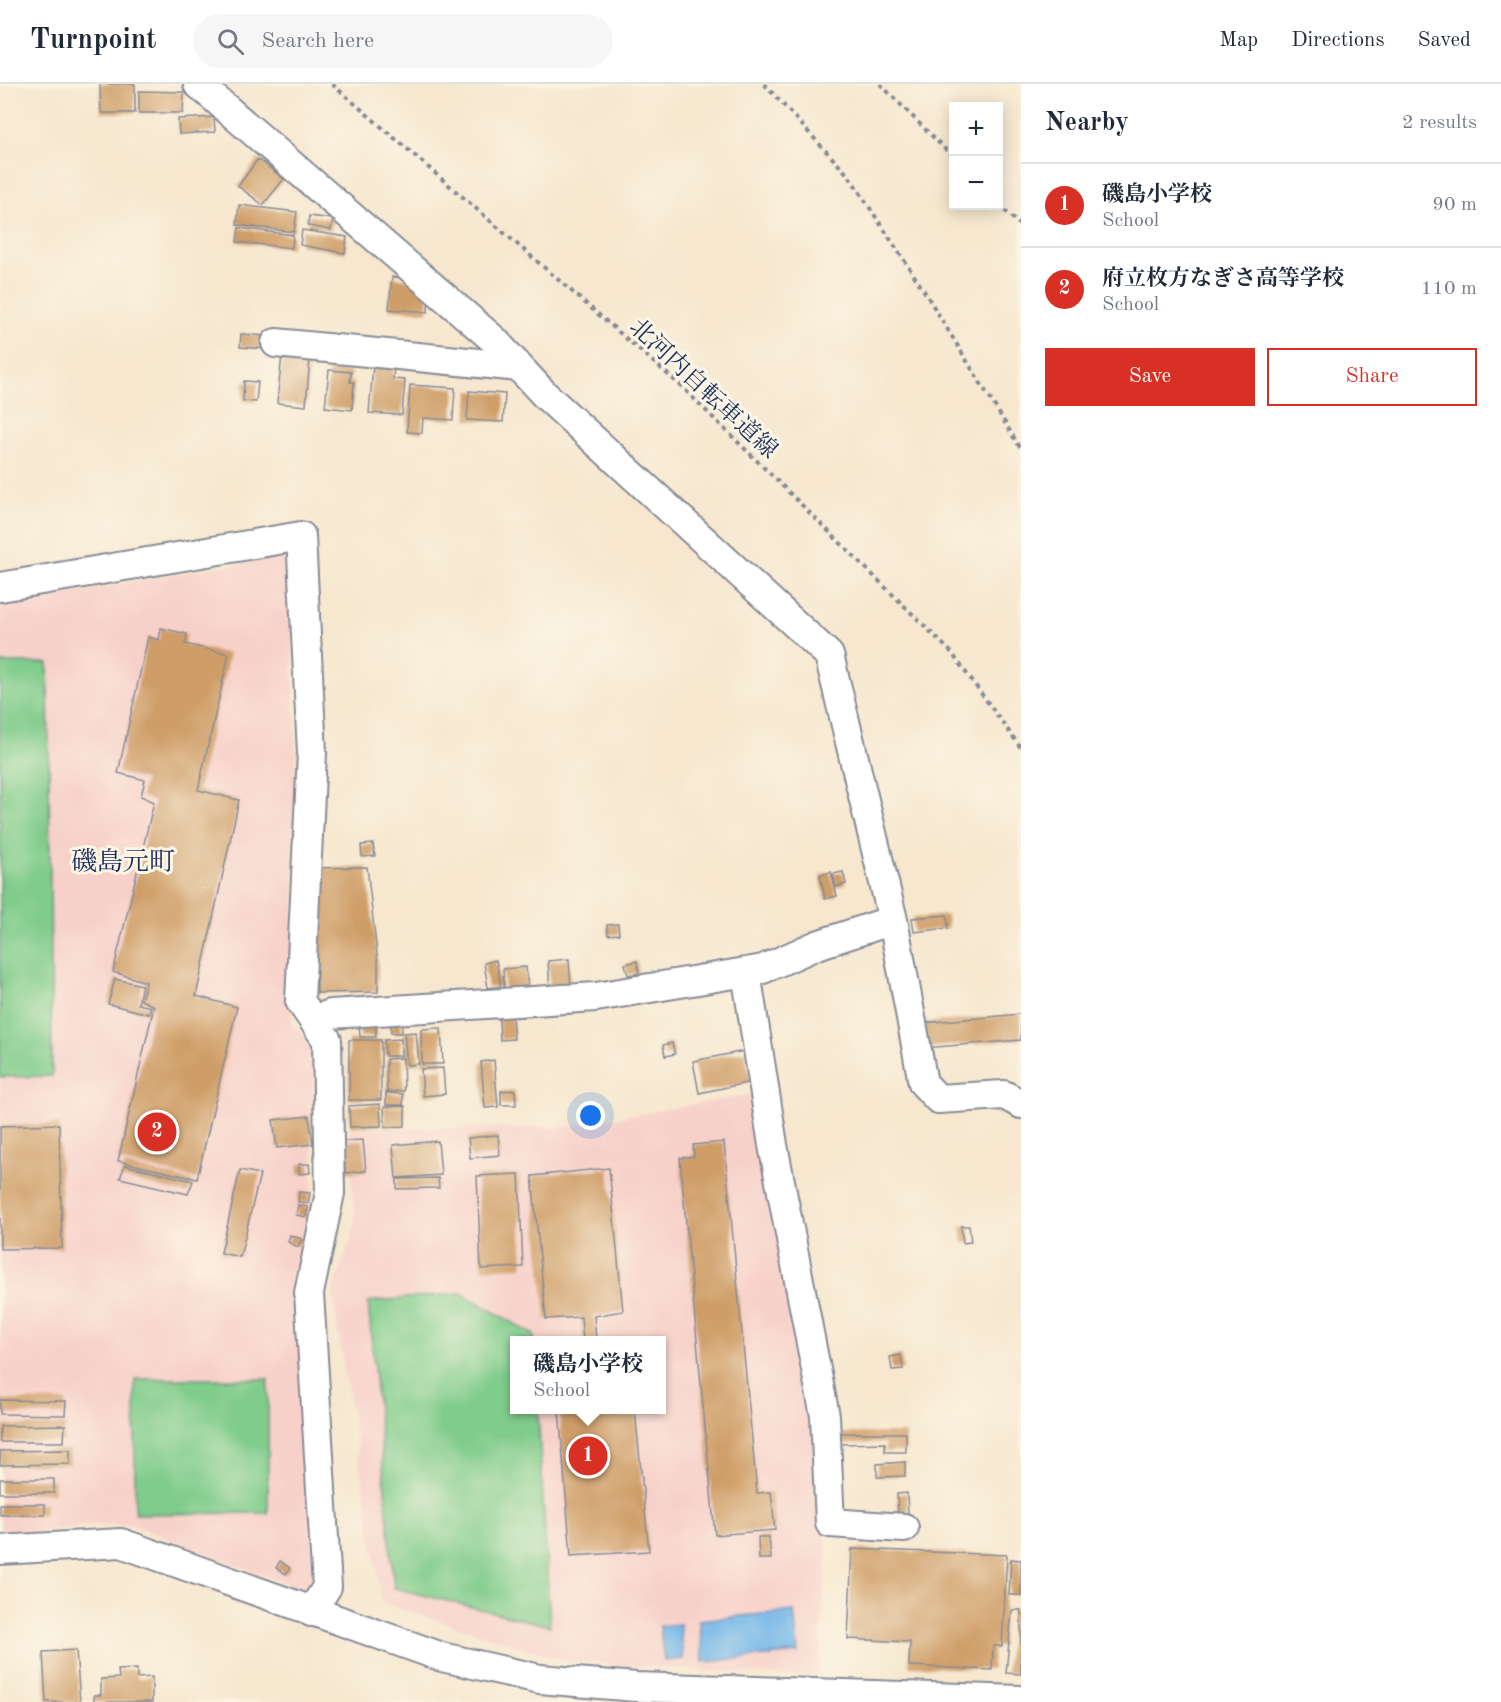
<!DOCTYPE html>
<meta charset="utf-8">
<style>
:root{--surface:#fff;--page:#f6f6f7;--text:#1f2937;--muted:#747a83;--line:#e0e1e3;--accent:#d93025}
body{margin:0;font-family:"Old Standard TT","Noto Serif JP",serif;background:var(--page);color:var(--text)}
.controls{position:absolute;right:18px;top:18px;display:grid;overflow:hidden;border-radius:0px;box-shadow:0 3px 15px #0003}
.controls button{width:54px;height:54px;display:grid;place-items:center;padding:0;border:0;border-bottom:2px solid var(--line);background:var(--surface);color:var(--text);font:30px sans-serif}
.you{position:absolute;left:591px;top:1032px;width:21px;height:21px;margin:-15px;border:4px solid #fff;border-radius:50%;background:#1a73e8;box-shadow:0 0 0 9px #1a73e833}
.badge{display:grid;place-items:center;width:39px;height:39px;border-radius:50%;background:var(--accent);color:#fff;font-size:20px;font-weight:700}
.pin{position:absolute;translate:-50% -50%;border:3px solid #fff;box-shadow:0 2px 6px #0006}
.popup{position:absolute;left:510px;top:1252px;width:156px;height:78px;box-sizing:border-box;display:grid;place-content:center;border-radius:0px;background:var(--surface);filter:drop-shadow(0 2px 4px #0005);font-size:20px;white-space:nowrap;color:var(--muted)}
.popup b{font-size:22px;color:var(--text)}
.popup::after{content:'';position:absolute;left:50%;top:100%;margin-left:-12px;border:12px solid transparent;border-top-color:var(--surface)}
.list{margin:0;padding:0;list-style:none}
h2{display:flex;justify-content:space-between;align-items:center;height:78px;margin:0;padding:0 24px;font-size:26px}
h2 small{font-size:20px;font-weight:400;color:var(--muted)}
.list li{display:grid;grid-template-columns:39px 1fr auto;gap:18px;align-items:center;box-sizing:border-box;height:84px;padding:0 24px;border-top:2px solid var(--line)}
.list b{display:block;font-size:22px;white-space:nowrap}
.list p{margin:0;font-size:20px;white-space:nowrap;color:var(--muted)}
.list em{font-size:20px;font-style:normal;color:var(--muted)}
.actions{display:flex;gap:12px;padding:18px 24px}
.actions a{flex:1;padding:14px 0;border:2px solid var(--accent);border-radius:0px;text-align:center;font-size:21px;color:var(--accent)}
.actions .main{background:var(--accent);color:#fff}
.icon{flex:none;width:33px;height:33px;fill:none;stroke:currentColor;stroke-width:2;stroke-linecap:round;stroke-linejoin:round}
.map{position:relative;flex:none;width:1021px;height:1618px;overflow:hidden}
header{display:flex;align-items:center;gap:36px;box-sizing:border-box;height:84px;padding:0 30px;background:var(--surface);border-bottom:2px solid var(--line)}
header strong{font-size:28px}
nav{display:flex;gap:33px;margin-inline-start:auto;font-size:21px}
.search{width:420px;height:54px;background:var(--page);display:flex;align-items:center;gap:15px;box-sizing:border-box;padding:0 21px;border-radius:33px;color:var(--muted);font-size:22px}
main{display:flex}
aside{flex:1;background:var(--surface)}
.map>svg:first-child{display:block}
.built{fill:#f7d1c9;fill-rule:evenodd}
.green{fill:#80cc8b;stroke:#4e7e74;stroke-width:1.5}
.water{fill:#73b7e9;stroke:#4773a4;stroke-width:1.5}
.building{fill:#cf9e68}
.lines{fill:none;stroke-linecap:round;stroke-linejoin:round}
.minor-casing{stroke:#888b96;stroke-width:32}
.path{stroke:#888b96;stroke-width:4;stroke-dasharray:4.5 4.5;stroke-linecap:butt}
.minor{stroke:#fff;stroke-width:28}
.labels{text-anchor:middle;stroke-width:6;stroke-linejoin:round;paint-order:stroke}
.street-label{font-size:24px;fill:#1b2f5e;stroke:#fcf5e5}
.neighbourhood-label{font-size:26px;fill:#1b2f5e;stroke:#fcf5e5}
</style>
<header>
<strong>Turnpoint</strong>
<div class="search"><svg class="icon" aria-label="search" viewBox="0 0 24 24"><circle cx="10" cy="10" r="6"/><path d="M15 15l6 6"/></svg>Search here</div>
<nav><a>Map</a><a>Directions</a><a>Saved</a></nav>
</header>
<main>
<div class="map">
<svg width="1021" height="1618" viewBox="0 0 1021 1618">
<rect width="100%" height="100%" fill="#fcf5e5"/>
<filter id="ink" filterUnits="userSpaceOnUse"><feTurbulence type="fractalNoise" baseFrequency=".0167" numOctaves="2"/><feDisplacementMap in="SourceGraphic" scale="12" xChannelSelector="R" yChannelSelector="G"/><feConvolveMatrix kernelMatrix="1 2 1 2 8 2 1 2 1" color-interpolation-filters="sRGB"/></filter>
<filter id="wash" filterUnits="userSpaceOnUse"><feTurbulence type="fractalNoise" baseFrequency=".008" numOctaves="4" result="noise"/><feDisplacementMap in="SourceGraphic" scale="24" xChannelSelector="R" yChannelSelector="G"/><feGaussianBlur stdDeviation="1.35" result="paint"/><feColorMatrix in="noise" values="0 0 0 0 0 0 0 0 0 0 0 0 0 0 0 0 0 1.4 0 .05"/><feComposite in="paint" operator="in"/></filter>
<g filter="url(#wash)">
<rect width="100%" height="100%" fill="#f6e7ce"/>
<path class="built" d="M288 471 297 676 292 942 314 957 312 1138 313 1498 303 1506 131 1441H87L0 1455V520Z
M758 1009 809 1276 827 1468 818 1594 570 1578 382 1519 332 1209 355 1141 348 1045 565 1043ZM514 1256H662V1326H514Z"/>
<path class="green" d="M0 579H48L52 992 0 993Z
M461 1209 534 1251V1256H514V1326H538L550 1542 394 1504 368 1218Z
M135 1295H268V1429L135 1430Z"/>
<path class="water" d="M794 1527 798 1569 703 1578 699 1536Z
M680 1540 683 1575 664 1577 660 1542Z"/>
<g id="blocks">
<path class="building" d="M100 0H135V29H101Z
M139 7 184 8 183 29H139Z
M214 33 215 48 179 50 178 35Z
M258 75 284 95 263 121 238 102Z
M239 121 297 128 294 148 237 141Z
M309 132 333 135 331 146 308 142Z
M239 144 293 151 292 164 237 158Z
M302 146 347 153 345 169 300 161Z
M392 193 404 194 429 208 428 228 389 225Z
M241 250 267 252 266 265 240 263Z
M282 270 310 273 306 322 277 319Z
M373 282 394 283 393 295 405 296 402 331 369 329Z
M329 286 351 288 350 298H354L352 326 325 323Z
M244 297 258 298 256 318 243 317Z
M410 301 455 304 453 336 423 334 422 349 407 348Z
M469 307 505 310 503 338 467 336Z
M161 544 187 550 185 560 229 570 198 706 239 716 196 912 237 923 197 1095 118 1077 154 922 141 916 146 898 113 888 154 718 141 712 145 696 118 689 148 553 159 556Z
M373 760 375 772 362 773 361 761Z
M367 783 378 879V908L317 909 315 784Z
M831 788 837 812 825 815 820 791Z
M843 788 846 800 836 803 833 790Z
M947 831 948 844 914 848 912 834Z
M618 840 619 850 608 851 607 841Z
M569 875 571 906 550 908 548 877Z
M496 876 501 902 488 904 484 879Z
M637 877 639 889 628 891 625 880Z
M526 883 529 913 505 916 503 885Z
M115 895 142 901 138 920 151 923 149 930 108 920Z
M1021 930V956L924 964 922 939Z
M512 933 514 955 500 956 499 934Z
M401 934 402 949H391L390 935Z
M359 942H376V953H360Z
M441 944 443 980H422L421 945Z
M416 948 419 980 407 981 404 949Z
M401 955V972H385L384 956Z
M349 956H381V1016H349Z
M672 959 675 970 665 972 663 961Z
M745 967 751 998 699 1009 693 977Z
M403 974 404 1007 387 1008 386 975Z
M494 976 498 1023 485 1024 481 978Z
M443 984 445 1010 423 1012 421 985Z
M515 1006 516 1021H501V1007Z
M386 1009 403 1010V1021H386Z
M380 1020 381 1042 350 1043 349 1022Z
M405 1022V1042L385 1043 384 1023Z
M309 1032 313 1060 277 1064 273 1036Z
M59 1040 62 1164 0 1165V1042Z
M498 1051 500 1071 470 1074 468 1054Z
M363 1056 366 1087 345 1089 343 1057Z
M438 1057 441 1091 396 1094 393 1061Z
M724 1058 757 1409 771 1408 775 1446 715 1451 680 1074 694 1072 693 1061Z
M299 1080H309L310 1089 299 1090Z
M125 1081 193 1097 188 1110 120 1094Z
M609 1084 623 1227 594 1232 596 1256H583L581 1233 546 1235 532 1092Z
M240 1086 260 1090 240 1173 221 1169Z
M519 1090 523 1183 481 1185 477 1092Z
M438 1094 439 1104 397 1105V1095Z
M299 1108 310 1109 308 1119 298 1118Z
M298 1121 308 1123 306 1133 296 1131Z
M961 1142H969L971 1158 963 1159Z
M290 1151 302 1155 298 1163 288 1158Z
M901 1271 903 1285 892 1286 890 1273Z
M0 1316 66 1317 65 1331 0 1330Z
M559 1326H635L649 1467 571 1472Z
M65 1341 64 1358H0V1342Z
M841 1349H906V1368H885V1359L841 1360Z
M70 1366V1380L0 1381V1367Z
M905 1378V1392L877 1393V1380Z
M0 1395H54V1409H0Z
M907 1409 908 1430H898L897 1410Z
M0 1420H45V1431H0Z
M758 1453H769L771 1475H759Z
M852 1465 1007 1471 1002 1562H993L992 1586 909 1582 910 1558 848 1555Z
M1011 1475 1021 1476V1511H1009Z
M280 1477 290 1484 286 1490 276 1484Z
M1012 1526H1021V1590L1006 1589Z
M76 1566 80 1618H46L43 1568Z
M137 1585V1594L152 1593V1618H94V1611H101V1595L119 1594 118 1586Z"/>
</g>
</g>
<g filter="url(#ink)">
<use href="#blocks" fill-opacity="0" stroke="#888b96" stroke-width="1.5"/>
<g class="lines">
<defs>
<path id="minor" d="M198 0 493 255 545 311 829 571 893 836 923 999 938 1015 1004 1011 1021 1020
M276 259 519 283
M0 503 301 452 312 669 300 917 327 956 330 1109 309 1209 327 1503 311 1528
M746 888 773 1061 825 1332 830 1439 904 1444
M313 936 331 930 596 913 746 888 763 885 817 861 893 836
M0 1466 121 1459 442 1573 540 1595 636 1603 1021 1616"/>
</defs>
<use href="#minor" class="minor-casing"/>
<path class="path" d="M332 0 680 301 951 568 1021 664
M764 0 849 92 921 202 1021 365
M880 0 954 74
M998 120 1021 142"/>
<use href="#minor" class="minor"/>
</g>
</g>
<g class="labels">
<g class="street-label">
<text transform="translate(704 304) rotate(43)" y="8">北河内自転車道線</text>
</g>
<g class="neighbourhood-label">
<text x="123" y="786">磯島元町</text>
</g>
</g>
</svg>
<div class="controls">
<button>+</button>
<button>−</button>
</div>
<div class="you"></div>
<div class="pin badge" style="left:588px;top:1372px">1</div>
<div class="popup"><b>磯島小学校</b>School</div>
<div class="pin badge" style="left:157px;top:1048px">2</div>
</div>
<aside>
<h2>Nearby<small>2 results</small></h2>
<ul class="list">
<li><span class="badge">1</span><div><b>磯島小学校</b><p>School</p></div><em>90 m</em></li>
<li><span class="badge">2</span><div><b>府立枚方なぎさ高等学校</b><p>School</p></div><em>110 m</em></li>
</ul>
<div class="actions"><a class="main">Save</a><a>Share</a></div>
</aside>
</main>
